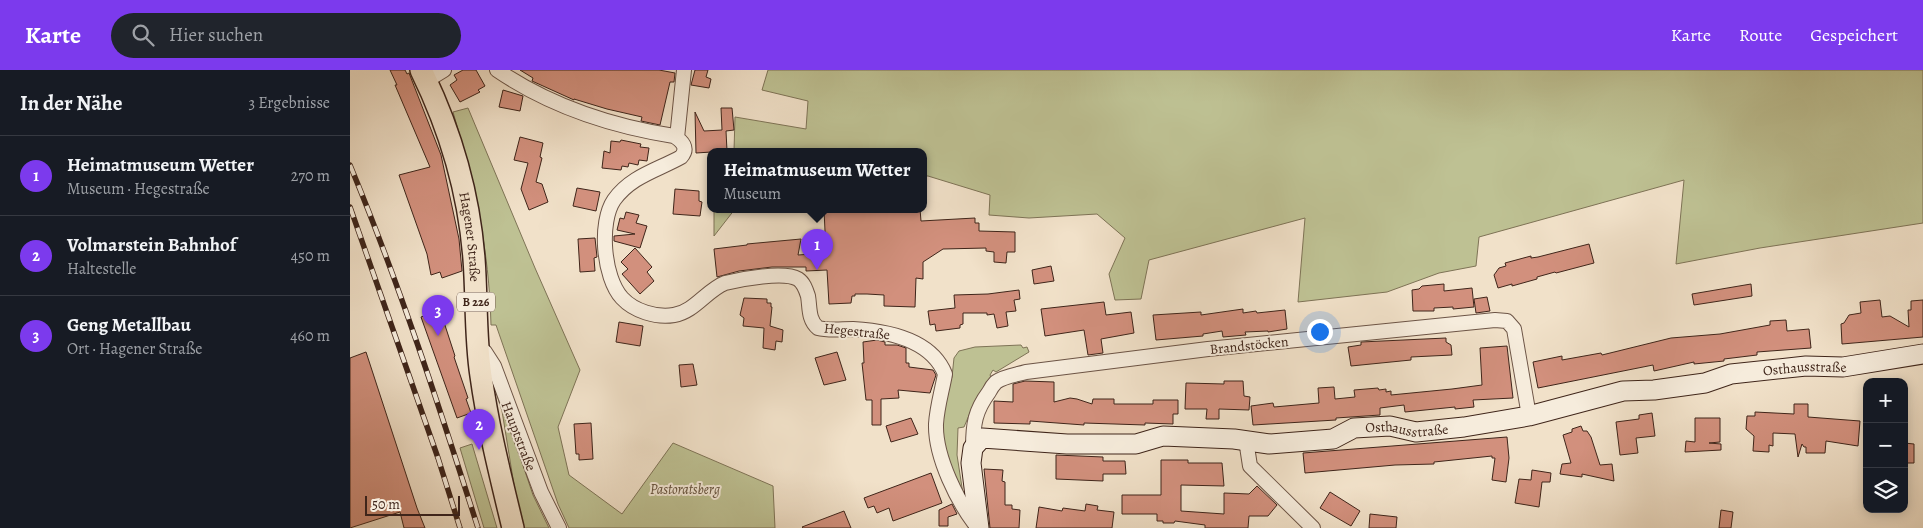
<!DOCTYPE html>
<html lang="de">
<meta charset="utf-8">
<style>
:root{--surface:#171b24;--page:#20242c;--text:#f1f3f6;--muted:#9ea1a6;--line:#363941;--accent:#7c3aed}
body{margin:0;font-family:Alegreya,serif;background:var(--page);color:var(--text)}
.controls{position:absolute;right:15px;bottom:15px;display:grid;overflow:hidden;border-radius:10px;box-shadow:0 2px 12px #0003}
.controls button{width:45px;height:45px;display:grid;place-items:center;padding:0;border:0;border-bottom:1px solid var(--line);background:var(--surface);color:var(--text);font:25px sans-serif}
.scale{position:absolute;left:15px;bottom:12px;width:95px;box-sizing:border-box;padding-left:5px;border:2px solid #3f251a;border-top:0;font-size:14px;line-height:18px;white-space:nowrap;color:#3f251a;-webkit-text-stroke:4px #f6ecdc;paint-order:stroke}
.you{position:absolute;left:969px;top:261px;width:18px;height:18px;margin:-12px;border:4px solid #fff;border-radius:50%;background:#1a73e8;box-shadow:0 0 0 8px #1a73e833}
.badge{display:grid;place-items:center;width:32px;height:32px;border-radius:50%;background:var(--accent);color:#fff;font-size:16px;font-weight:700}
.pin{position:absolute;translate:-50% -41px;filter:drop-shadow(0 1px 2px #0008)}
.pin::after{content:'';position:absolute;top:26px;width:18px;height:15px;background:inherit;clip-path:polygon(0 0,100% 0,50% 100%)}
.popup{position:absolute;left:357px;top:78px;width:220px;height:65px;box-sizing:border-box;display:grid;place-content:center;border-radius:10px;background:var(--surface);filter:drop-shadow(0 1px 4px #0005);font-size:16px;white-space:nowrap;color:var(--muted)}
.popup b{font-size:19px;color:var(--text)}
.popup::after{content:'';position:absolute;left:50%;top:100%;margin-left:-10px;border:10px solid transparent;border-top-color:var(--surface)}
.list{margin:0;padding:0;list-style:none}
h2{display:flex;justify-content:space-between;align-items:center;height:65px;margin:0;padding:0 20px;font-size:21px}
h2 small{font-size:16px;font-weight:400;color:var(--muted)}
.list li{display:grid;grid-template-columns:32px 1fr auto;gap:15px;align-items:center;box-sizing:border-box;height:80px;padding:0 20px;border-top:1px solid var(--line)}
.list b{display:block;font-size:19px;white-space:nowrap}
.list p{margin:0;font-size:16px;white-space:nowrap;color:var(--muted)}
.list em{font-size:16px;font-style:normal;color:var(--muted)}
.icon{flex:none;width:28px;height:28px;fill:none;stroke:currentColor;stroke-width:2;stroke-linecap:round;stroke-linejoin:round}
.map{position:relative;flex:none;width:1573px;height:458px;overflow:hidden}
header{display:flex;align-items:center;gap:30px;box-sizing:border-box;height:70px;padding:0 25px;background:var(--accent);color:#fff}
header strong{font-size:24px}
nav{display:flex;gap:28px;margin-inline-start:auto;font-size:18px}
.search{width:350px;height:45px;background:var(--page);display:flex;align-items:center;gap:12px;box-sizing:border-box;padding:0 18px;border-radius:28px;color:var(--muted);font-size:19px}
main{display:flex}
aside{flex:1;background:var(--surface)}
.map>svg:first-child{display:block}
.green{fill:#bec193;stroke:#7e7356}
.building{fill:#d2907d;stroke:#3f251a}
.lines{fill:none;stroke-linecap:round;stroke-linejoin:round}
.street-casing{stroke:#6c5446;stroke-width:16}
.secondary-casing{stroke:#3f251a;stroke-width:21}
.primary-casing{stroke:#3f251a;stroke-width:24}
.street{stroke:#f6ecdc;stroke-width:14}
.secondary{stroke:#f6ecdc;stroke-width:19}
.primary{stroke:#f1e1c9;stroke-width:21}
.rail-casing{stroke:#3f251a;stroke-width:5.5}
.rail{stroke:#f6ecdc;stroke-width:4;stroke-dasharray:11;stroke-linecap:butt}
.labels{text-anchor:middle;stroke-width:4;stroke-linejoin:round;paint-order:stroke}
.shield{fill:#f6ecdc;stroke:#766154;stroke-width:1}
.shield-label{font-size:12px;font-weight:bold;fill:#3f251a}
.street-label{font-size:14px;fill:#3f251a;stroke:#f6ecdc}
.park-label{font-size:14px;font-style:italic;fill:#5f4c38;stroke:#f6ecdc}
</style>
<header>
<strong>Karte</strong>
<div class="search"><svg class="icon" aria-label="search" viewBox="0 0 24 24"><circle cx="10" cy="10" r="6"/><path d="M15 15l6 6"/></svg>Hier suchen</div>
<nav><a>Karte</a><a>Route</a><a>Gespeichert</a></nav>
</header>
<main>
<aside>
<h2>In der Nähe<small>3 Ergebnisse</small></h2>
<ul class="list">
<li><span class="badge">1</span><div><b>Heimatmuseum Wetter</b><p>Museum · Hegestraße</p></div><em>270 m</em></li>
<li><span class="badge">2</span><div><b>Volmarstein Bahnhof</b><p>Haltestelle</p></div><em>450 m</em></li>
<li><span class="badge">3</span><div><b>Geng Metallbau</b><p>Ort · Hagener Straße</p></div><em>460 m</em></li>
</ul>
</aside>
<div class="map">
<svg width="1573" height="458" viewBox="0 0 1573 458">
<rect width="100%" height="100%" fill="#f1e1c9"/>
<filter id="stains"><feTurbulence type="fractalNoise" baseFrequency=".004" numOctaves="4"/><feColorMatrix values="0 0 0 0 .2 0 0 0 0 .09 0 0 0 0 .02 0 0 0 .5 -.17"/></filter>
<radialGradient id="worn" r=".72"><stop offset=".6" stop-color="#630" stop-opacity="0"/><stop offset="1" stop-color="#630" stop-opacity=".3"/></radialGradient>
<path class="green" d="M418 0H1573V153L1410 178 1326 194 1334 110 1129 167 1126 196 1089 203 1037 222 948 232 955 148 799 190 791 229 765 230 759 204 775 168 747 144 679 148 639 145 640 125 578 106H573V81H384L385 47 456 59 458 31 412 20Z
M118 38 185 198 230 300 208 357 219 405 272 444 323 373 423 416 425 458H219L208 434 146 255H141C139 178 125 116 103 42Z
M364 139H385L364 166Z
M671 275 673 278 677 277 679 282 646 302 643 300 640 305 641 307 626 329 614 357 608 358 607 385 613 424 594 383 592 337 602 307 604 288 609 281 625 277Z
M144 316 148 321 183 425 199 458H171L152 341Z
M122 374 147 458H134L110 378Z"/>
<path class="building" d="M40 0H55L57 4 59 3 91 85 109 169 112 201 92 208 90 202 81 205 77 184 49 105 80 97 45 15H47Z
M113 0H126L135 16 128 20 130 22 110 32 100 15 107 10 104 5Z
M170 0H309L325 3 324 12H320L310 55 291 51 292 47 257 39 224 29V30L182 11 183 8Z
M345 0H358L356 7 361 9 359 18 341 15Z
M153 20 173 26 170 41 149 37Z
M371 38H382L384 60 376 61 377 81 346 83 345 42 354 61 372 60Z
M170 67 193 73 190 87 192 88 186 112 192 114 198 132 179 140 171 119 178 93 164 90Z
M271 70 291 74 290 77 299 78 297 91 289 90 288 95 279 93 278 97 272 96 271 100 252 98 254 81 260 83 261 71 270 72Z
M227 118 250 122 246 141 223 136Z
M325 119 349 121V131L352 132 350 146 323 144Z
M474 139H570L571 151 625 148V153H629V161L665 162V182H657L656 193 644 192V182L636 181V178L593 179 573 192V209L566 208 565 237 534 236V225L517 224H505V226H502L501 233 479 234 477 200 456 201V197H422L389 201 367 207 364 179 397 175V174L451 169 448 185 476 183Z
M276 142 289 145 286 153 297 156 290 178 264 171V166L285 164 267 160 270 148 274 149Z
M245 168 247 187 244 188 245 201 230 202 228 169Z
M1239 174 1244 193 1206 203 1205 202 1187 207V209L1162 216V214L1148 218 1144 205 1149 198 1156 196 1155 193 1181 186V188L1188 187Z
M285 178 302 197 297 202 304 211 290 224 272 204 278 199 271 192Z
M701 196 704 211 684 214 682 200Z
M1094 214V221L1122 218 1124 237 1103 239V237L1084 238V241H1063L1062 220 1069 219 1072 216Z
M1401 214 1402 226 1344 235 1342 224Z
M669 220 670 229 664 230 666 241 656 242 658 256 647 258 644 244 637 245V243H613V254L610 255V258L586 261 585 254 580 255 578 241 605 238 604 225 638 224Z
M1137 227 1140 241 1126 243 1124 229Z
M394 228 417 229V233H421V237H422L420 256 433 260 432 272 426 271 425 280 413 278 414 258 393 256 394 248 390 245Z
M1530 230 1532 247 1540 246 1559 257 1558 240H1561V231L1573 230V267L1492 274 1491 254 1494 253 1499 245 1511 243 1510 232Z
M754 232 756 245 781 242 784 263 751 269 753 283 738 285 734 260 695 266 691 239Z
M893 239V243L906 241 907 243 935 240 937 259 918 262V261L895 262 896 265 873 267 872 261 853 264V266L806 270 803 245 851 242V245Z
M90 240 105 286 104 287 118 328 116 329 121 343 107 348 71 247Z
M1436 250 1437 261 1459 259 1461 278 1407 282V285L1374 289V291L1344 294V292L1304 301 1303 295 1188 318 1183 292 1212 286V290L1251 283 1252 285 1321 268 1370 264 1420 255V251Z
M269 252 293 256 290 276 266 272Z
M1096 268V272L1101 275 1102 285 1061 287V290L1001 296 998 277 1011 275V272Z
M527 270 535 272V275H547L556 278V293H559V297L583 300 586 305 580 323 548 320 549 328 531 329V355H522V330H516L512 293H514L513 272Z
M1157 276 1163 328 1123 330 1124 337 1105 339V337L1055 342 1054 335 1030 338V345L986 348V350L903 355 901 336 923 333 924 337 969 333 968 318 984 317 985 329 1005 327 1004 320 1028 318 1029 320 1036 319V322L1041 321V325L1102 319 1132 315 1130 278Z
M16 282 67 438 75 458H54L50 442 0 458V288Z
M487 282 496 310 474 315 465 288Z
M343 294 347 315 331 317 329 295Z
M675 311 704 312V332L720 328 727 329 742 334 743 329H764V334H803V330H828V344H823V354L795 353V355L734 353V355L680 351V354L644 353V331L663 332V314Z
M874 311H893L894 326 900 327 899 340 869 339V349H856L857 339H835L836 313 874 314Z
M1444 334H1458V347L1510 351 1508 376 1476 371 1475 383H1456V377H1454L1452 374 1448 387 1445 364 1423 363V376L1419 375V382L1403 381 1404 366 1396 359 1397 346H1405V342L1444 344Z
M1302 343 1305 366 1286 368 1288 383 1270 385 1266 352 1289 349V345Z
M561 348 568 364 541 372 536 356Z
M1345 348H1370V372L1359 373 1371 374V380L1335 382 1336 371 1345 372Z
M241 353 243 389 229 390V384H226L224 354Z
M1231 356 1233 361H1237L1241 367 1250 395 1262 394 1264 411 1232 404V407L1210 404 1212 394 1221 393 1213 365 1222 362V359Z
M1157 367 1159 388 1156 412 1142 410 1145 388H1142V386L1084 392V394L1045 395 955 403 953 383Z
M1554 373 1564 374V393H1554Z
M706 385 753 387V391H775L776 404H753V411L706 409Z
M811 390H838V393H872L874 416 831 415V441L874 444V423L899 424 907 416 927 435 918 446H899L898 458H855V455L825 451 824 453H813V451H807V444H772V425H811Z
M634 399 653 400 652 411 655 412V435H662V439L670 440 669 458H640Z
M1182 400 1201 403 1200 412H1192L1189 437 1165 433 1169 409 1181 410Z
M581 403 592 433 543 451 539 438 527 443 524 436 518 438 514 428Z
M980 422 1010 441 1001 456 970 438Z
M602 434 607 444 598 447V456H589V440Z
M736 434 748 436 747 440 764 442 762 458H686L689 437 712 441 713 438 735 441Z
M1371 440 1383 442 1381 458H1369Z
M494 441 501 458H453L452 457Z
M1020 444 1047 447 1046 458H1019Z"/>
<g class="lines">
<defs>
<path id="street" d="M147 0C200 36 260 56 324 66 332 71 339 78 331 87 308 100 281 106 264 130 249 152 253 207 272 228 284 241 306 248 324 245 344 242 357 220 375 213 391 209 434 201 448 209 454 213 456 220 458 226 460 237 458 250 468 258 479 261 492 259 503 259 537 261 581 269 595 304 592 321 587 337 586 354 585 387 608 433 628 458
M76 11 94 0
M327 68 334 0
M127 276 135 282 144 296 191 422 209 458
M896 370 900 396 963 458
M623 378C623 354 625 341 639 322 641 318 643 315 646 312 655 306 666 305 676 302L858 279 1145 250 1157 251 1164 259 1179 346"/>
<g id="secondary">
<path id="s1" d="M629 458 621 393 623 378 632 368 717 374H786L813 366 884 369 919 374 983 369 1004 358 1040 356 1066 362 1114 357 1179 346 1273 321 1304 320 1355 313 1381 304 1456 296 1493 297 1573 284"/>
</g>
<g id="primary">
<path id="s2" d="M71 0C100 59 119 123 124 189 127 228 125 267 131 306 138 357 151 408 163 458"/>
</g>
</defs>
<use href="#street" class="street-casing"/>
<use href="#secondary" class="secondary-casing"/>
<use href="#primary" class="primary-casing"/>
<use href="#street" class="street"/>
<use href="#secondary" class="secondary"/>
<use href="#primary" class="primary"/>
<defs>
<path id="rail" d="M0 95C49 213 89 336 128 458
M0 137 88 388 110 458"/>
</defs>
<use href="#rail" class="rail-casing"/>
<use href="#rail" class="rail"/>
</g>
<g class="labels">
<rect class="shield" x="107" y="222.5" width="38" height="19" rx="4"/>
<g class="shield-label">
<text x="126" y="236">B 226</text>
</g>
<g class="street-label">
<text dy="5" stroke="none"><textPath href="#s2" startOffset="175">Hagener Straße</textPath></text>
<text transform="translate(507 261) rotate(6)" y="5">Hegestraße</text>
<text transform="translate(899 275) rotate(-6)" y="5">Brandstöcken</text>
<text dy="5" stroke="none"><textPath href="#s1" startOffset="929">Osthausstraße</textPath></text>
<text dy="5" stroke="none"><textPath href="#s1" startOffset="524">Osthausstraße</textPath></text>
<text transform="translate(169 366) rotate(69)" y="5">Hauptstraße</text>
</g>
<g class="park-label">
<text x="335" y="424">Pastoratsberg</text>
</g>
</g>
<rect width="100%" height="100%" filter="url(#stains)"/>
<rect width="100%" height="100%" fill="url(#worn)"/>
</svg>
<div class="controls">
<button>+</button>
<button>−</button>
<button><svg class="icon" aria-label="layers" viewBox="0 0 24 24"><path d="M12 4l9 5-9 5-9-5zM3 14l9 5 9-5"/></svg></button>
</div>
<div class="scale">50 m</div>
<div class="you"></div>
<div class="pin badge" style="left:467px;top:200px">1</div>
<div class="popup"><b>Heimatmuseum Wetter</b>Museum</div>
<div class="pin badge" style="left:129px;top:380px">2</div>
<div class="pin badge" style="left:88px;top:266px">3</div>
</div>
</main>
